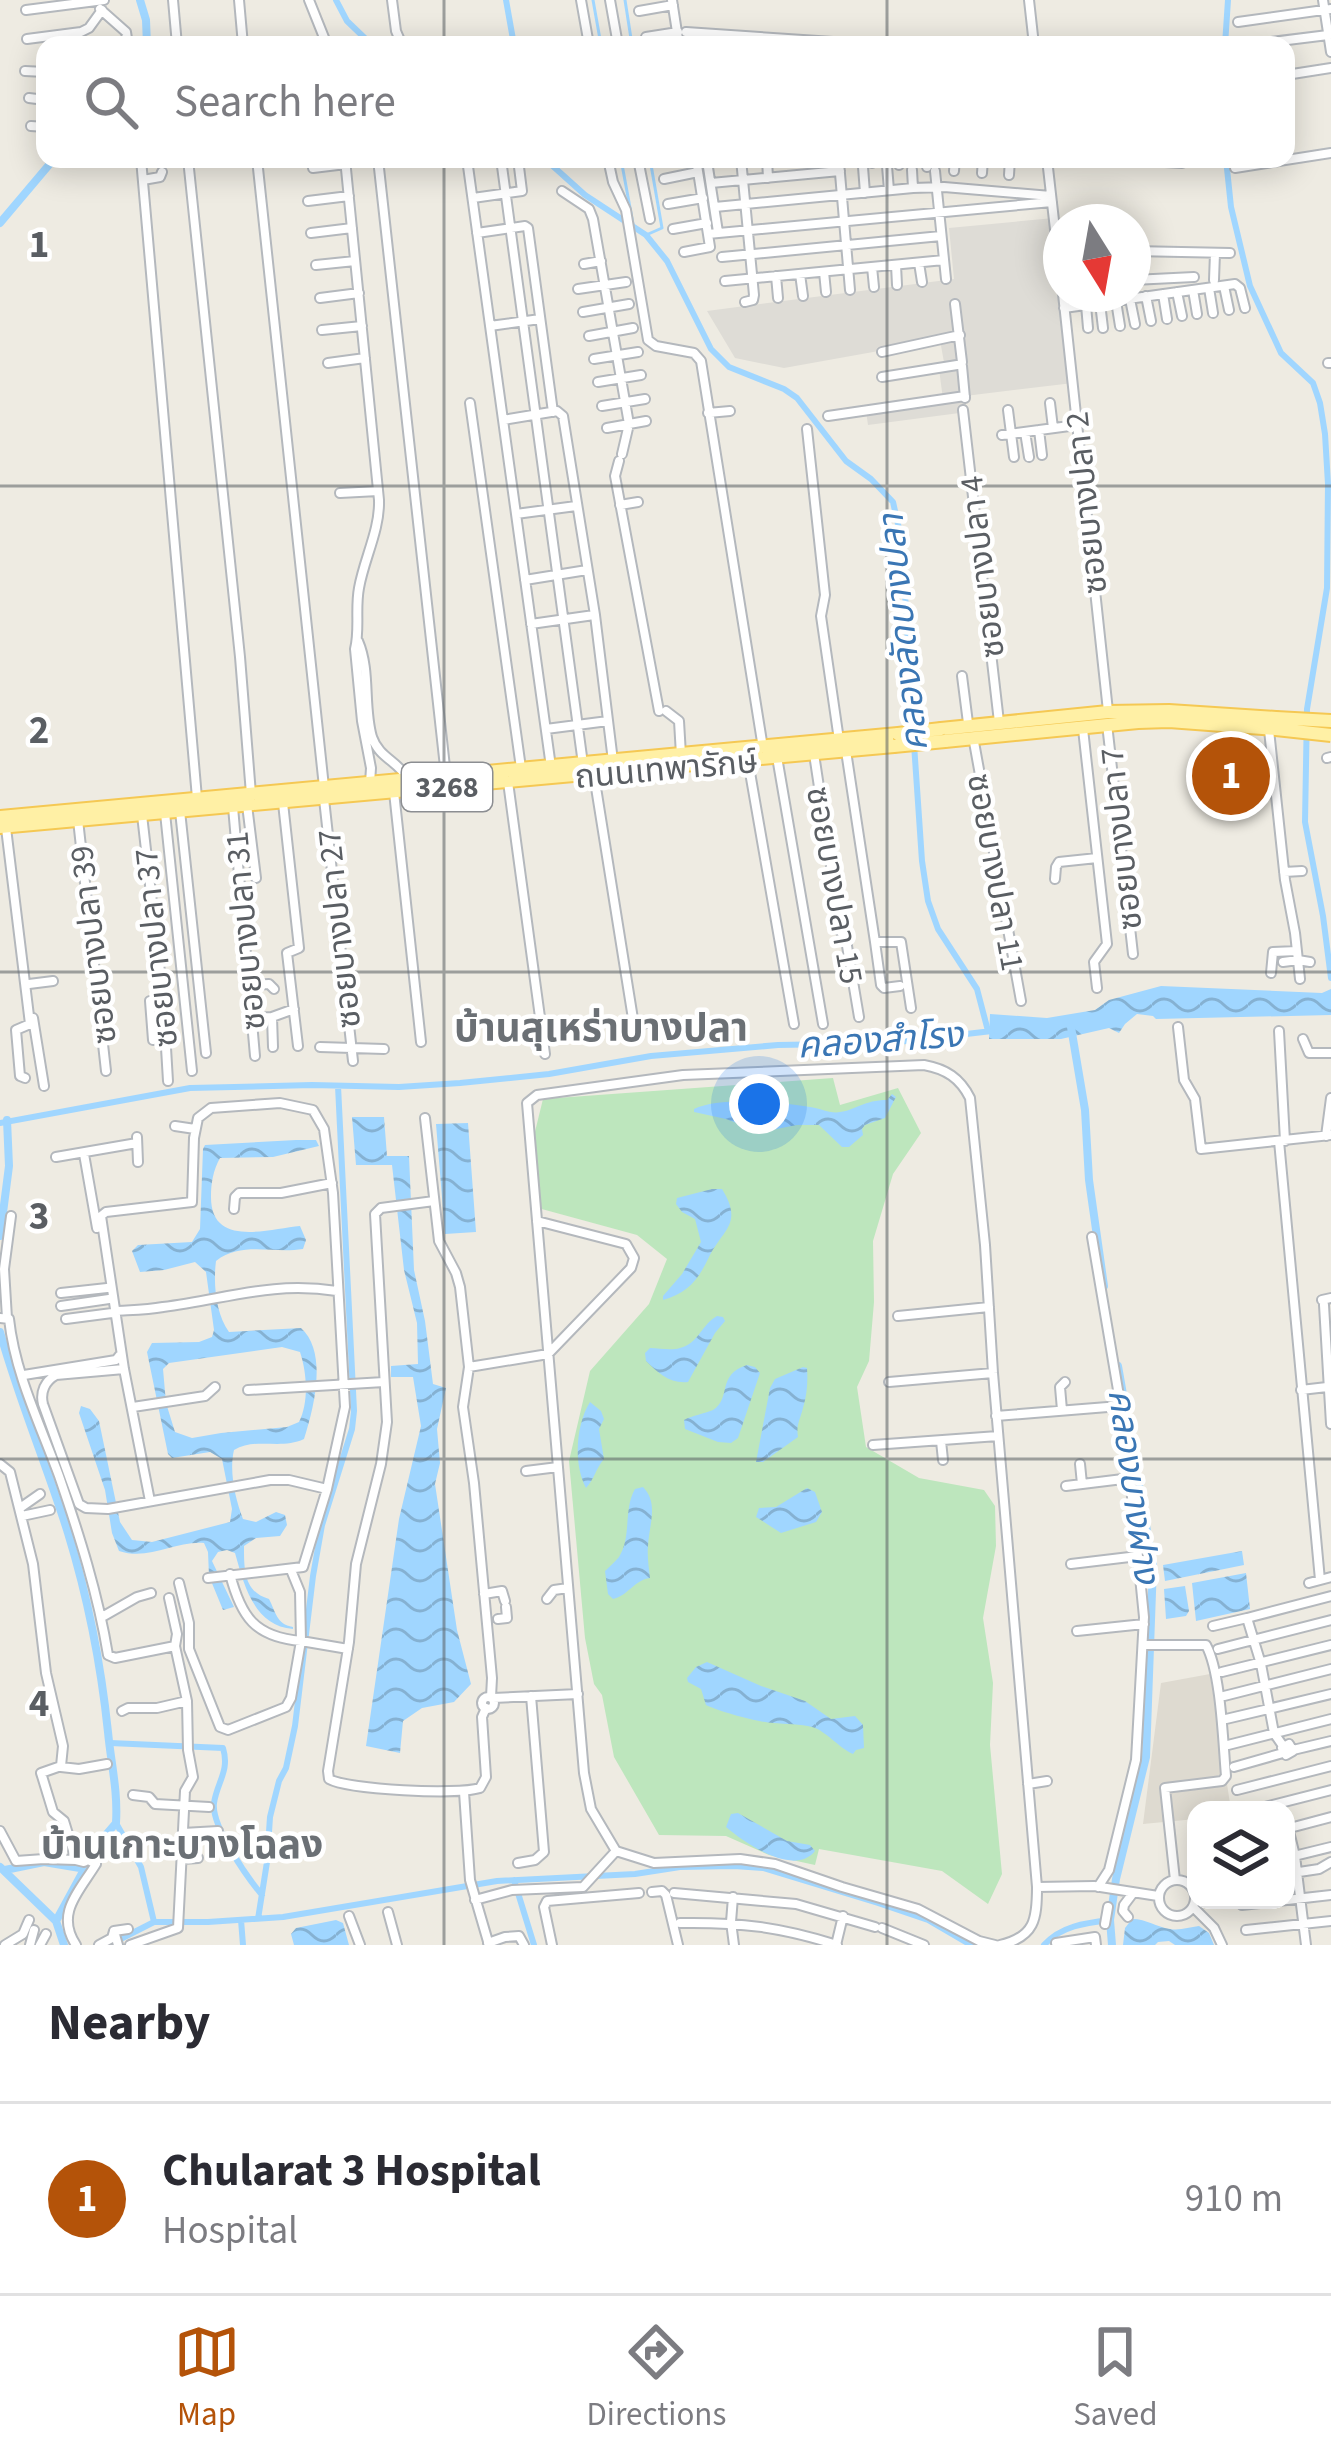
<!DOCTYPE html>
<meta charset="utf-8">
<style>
:root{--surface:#fff;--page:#f7f7f7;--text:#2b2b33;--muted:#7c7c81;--line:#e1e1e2;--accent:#b45309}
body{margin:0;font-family:"Source Sans 3","Noto Sans Thai",sans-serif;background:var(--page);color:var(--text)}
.controls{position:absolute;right:36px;bottom:36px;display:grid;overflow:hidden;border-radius:24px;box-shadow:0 6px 30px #0003}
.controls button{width:108px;height:108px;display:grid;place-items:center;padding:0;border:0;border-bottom:3px solid var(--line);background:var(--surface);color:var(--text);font:60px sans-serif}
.compass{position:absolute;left:1043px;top:204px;width:108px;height:108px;border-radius:50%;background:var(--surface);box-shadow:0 6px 30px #0003;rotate:169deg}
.you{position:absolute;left:759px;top:1104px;width:42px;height:42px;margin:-30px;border:9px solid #fff;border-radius:50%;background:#1a73e8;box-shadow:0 0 0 18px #1a73e833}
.badge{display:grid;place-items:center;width:78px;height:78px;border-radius:50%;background:var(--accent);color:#fff;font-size:39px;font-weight:700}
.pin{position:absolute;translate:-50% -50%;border:6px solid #fff;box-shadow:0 3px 12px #0006}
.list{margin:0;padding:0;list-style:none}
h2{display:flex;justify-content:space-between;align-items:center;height:156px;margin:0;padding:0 48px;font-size:51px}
h2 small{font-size:39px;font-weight:400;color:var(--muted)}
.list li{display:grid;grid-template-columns:78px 1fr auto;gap:36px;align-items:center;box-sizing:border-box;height:192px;padding:0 48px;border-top:3px solid var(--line)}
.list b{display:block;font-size:45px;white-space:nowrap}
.list p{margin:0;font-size:39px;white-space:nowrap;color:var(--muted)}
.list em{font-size:39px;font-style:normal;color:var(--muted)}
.icon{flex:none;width:66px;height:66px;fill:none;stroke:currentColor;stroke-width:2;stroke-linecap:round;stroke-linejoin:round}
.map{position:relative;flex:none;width:1331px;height:1945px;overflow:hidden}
.search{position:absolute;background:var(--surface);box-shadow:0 6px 30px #0003;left:36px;right:36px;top:36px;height:132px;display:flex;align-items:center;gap:30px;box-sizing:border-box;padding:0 42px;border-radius:24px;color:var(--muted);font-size:45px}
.sheet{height:348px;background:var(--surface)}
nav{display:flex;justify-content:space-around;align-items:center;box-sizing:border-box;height:168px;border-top:3px solid var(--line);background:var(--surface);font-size:33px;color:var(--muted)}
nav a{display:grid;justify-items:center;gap:6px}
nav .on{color:var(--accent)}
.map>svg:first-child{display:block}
.industrial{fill:#dedcd6}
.education{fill:#dedad0}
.grass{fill:#bde6bd}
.water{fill:url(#water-waves);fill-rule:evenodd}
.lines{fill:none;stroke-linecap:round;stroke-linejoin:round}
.stream{stroke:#a0d6ff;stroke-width:3}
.canal{stroke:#a0d6ff;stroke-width:6}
.river{stroke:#a0d6ff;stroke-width:8}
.minor-casing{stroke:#b4b8bd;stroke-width:12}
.major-casing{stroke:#f5c853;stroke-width:16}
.minor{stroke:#fff;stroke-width:8}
.major{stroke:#fff0a5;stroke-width:12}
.major-bridge-casing{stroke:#f5c853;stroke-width:16;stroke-linecap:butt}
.major-bridge{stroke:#fff0a5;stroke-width:12}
.grid{fill:none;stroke:#5a5e63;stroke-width:3;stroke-opacity:0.55}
.labels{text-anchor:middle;stroke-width:9;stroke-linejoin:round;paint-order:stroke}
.shield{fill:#fff;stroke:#8c8e92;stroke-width:3}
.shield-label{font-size:30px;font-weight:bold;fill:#5a5e63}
.street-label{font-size:33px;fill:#5a5e63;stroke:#fff}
.water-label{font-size:36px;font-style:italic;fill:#3a76b4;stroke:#fff}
.quarter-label{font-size:39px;font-weight:bold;fill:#6b7075;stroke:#fff}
.grid-label{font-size:39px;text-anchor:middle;font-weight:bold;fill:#5a5e63;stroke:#fff;stroke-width:9;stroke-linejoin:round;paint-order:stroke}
</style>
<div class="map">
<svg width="1331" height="1945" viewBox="0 0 1331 1945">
<defs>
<pattern id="water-waves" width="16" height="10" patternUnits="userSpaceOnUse" patternTransform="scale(3)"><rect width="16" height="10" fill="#a0d6ff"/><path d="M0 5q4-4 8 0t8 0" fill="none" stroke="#85b1d2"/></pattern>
</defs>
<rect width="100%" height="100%" fill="#eeebe2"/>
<path class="industrial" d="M1054 218 1073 383 965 396 967 412 868 425 866 411 943 399 939 369 945 368 940 340 784 368 735 358 707 311 954 279 949 228Z"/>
<path class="education" d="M1210 1674 1231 1810H1196V1819L1143 1824 1161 1683Z"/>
<path class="grass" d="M833 1078 840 1105 898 1088 921 1133 893 1174 873 1241 874 1302 869 1361 857 1387 866 1447 919 1478 984 1490 995 1506 996 1546 983 1618 993 1683 990 1745 1002 1874 988 1904 942 1871 819 1849 815 1865 769 1855 726 1836 659 1835 614 1757 602 1695 594 1684 585 1638 569 1461 590 1371 649 1304 667 1259 637 1235 538 1208 531 1148 543 1099Z"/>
<path class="water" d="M1161 986 1322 993 1331 989V1015L1156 1019 1153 1016 1137 1014 1125 1024 1119 1033 1109 1028 1061 1039H989L990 1014 1047 1018 1095 1010 1109 1000Z
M892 1094 896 1097 885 1118 865 1125 862 1129 863 1135 849 1147H842L819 1125H797L761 1132 726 1119 694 1112V1109C720 1096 781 1102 810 1107 819 1108 831 1114 840 1112 856 1110 864 1100 887 1100Z
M352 1117H384L387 1156H409L414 1270 425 1321 433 1384 446 1388 437 1429 440 1463 435 1484 457 1630 471 1684 454 1702 422 1708 403 1721 400 1753 366 1746 399 1519 421 1426 413 1377H391V1366L418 1364 417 1323 404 1270 392 1165H356Z
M468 1123 476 1232 445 1234 436 1124Z
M296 1140H316L319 1146 273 1157 220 1158C213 1171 211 1183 211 1197 211 1248 268 1229 300 1226L306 1240 303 1249C272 1254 242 1241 216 1261 213 1284 216 1314 229 1332L301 1328C328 1352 314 1408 304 1439 281 1450 256 1437 234 1450 229 1471 235 1498 243 1519L256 1522 276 1512 285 1515 287 1525 280 1536 256 1538 244 1546C244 1570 244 1592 269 1599 276 1612 276 1624 293 1627V1629C254 1626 244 1585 235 1553L227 1550 218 1552 212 1561 234 1607 223 1610 209 1576 208 1552 204 1543C174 1541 149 1561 119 1551L112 1533 105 1490 79 1413 81 1406 90 1409 99 1421 120 1522 132 1540 152 1542 230 1522 232 1509 222 1459 210 1452 172 1458 168 1454 147 1352 152 1343 199 1342 212 1337 214 1330 206 1272 195 1262 164 1270 140 1272 132 1251 138 1245 192 1242 200 1229 203 1149 205 1145ZM282 1347 300 1352C307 1373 309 1402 299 1422L287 1427 221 1433 192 1438 175 1432 166 1403 163 1369 169 1363Z
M712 1189H722C744 1224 722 1230 709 1257 698 1280 688 1293 663 1300V1296L682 1274 701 1242 695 1219 682 1212 676 1204 677 1198Z
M717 1316 723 1317 725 1321 715 1333 688 1382C670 1384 658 1373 646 1361L645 1353 650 1348C660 1348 670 1351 680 1348 698 1344 702 1324 717 1316Z
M747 1365 755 1367 760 1373 738 1438 731 1443 718 1442 685 1429 684 1420C693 1415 704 1414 713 1410 732 1398 716 1375 747 1365Z
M803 1367 807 1368C808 1382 807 1395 803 1408 800 1420 796 1425 798 1437L763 1462H756L770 1388 775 1379Z
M590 1402 601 1411 604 1419 599 1429 604 1459C596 1468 594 1480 586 1488 573 1464 576 1424 590 1402Z
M643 1487C659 1503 649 1525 648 1546 647 1557 649 1568 650 1578 634 1580 628 1596 613 1599L608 1594 605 1571C610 1566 615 1562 619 1557 632 1536 623 1510 635 1489Z
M807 1488 815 1492 822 1512 816 1522 781 1533 756 1517 759 1508 776 1507Z
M1242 1551 1244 1565 1165 1581 1163 1565Z
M1246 1573 1250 1609 1196 1621 1192 1583Z
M1185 1586 1189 1611 1186 1616 1166 1619 1164 1589Z
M707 1662 761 1686 805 1701 831 1719 855 1716 863 1725 864 1748 856 1750 853 1754C839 1748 825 1730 812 1727 801 1724 785 1724 773 1723 757 1722 721 1712 706 1705L701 1689 688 1682 687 1678 696 1667Z
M738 1813 787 1841 810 1845 815 1851C794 1877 746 1844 726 1827L731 1814Z
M1132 1919C1147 1919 1156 1927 1170 1929 1180 1931 1189 1927 1199 1926L1209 1933 1214 1945H1175L1169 1941 1158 1942 1155 1945H1123L1125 1928Z
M336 1920 343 1923 349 1945H294L291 1934 296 1928Z"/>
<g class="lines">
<path class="stream" d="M593 0 601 45
M625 0 632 45
M621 159 633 224
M646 235 662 228 650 159"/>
<path class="canal" d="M336 0 347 21 372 45
M506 0 514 45
M1225 45 1228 0
M545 159 585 195 646 235 667 261 711 349 729 367 784 389 797 398 846 461 871 479 893 502 902 542 913 731
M1226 159 1231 207 1250 286 1281 353 1313 383 1320 403 1325 434 1328 484 1327 588 1307 709 1305 822 1323 916 1331 978
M914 744 922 861 928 901 938 929 977 989 988 1031
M0 1123 190 1088 312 1085 399 1087 460 1083 549 1074 651 1056 778 1045 889 1043 992 1031
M110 1743 223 1748C230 1771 217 1782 214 1803 211 1826 247 1877 262 1895
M116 1823 141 1867 154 1922
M514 1880 534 1945
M258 1919 267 1862 270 1817 279 1781 286 1768 295 1726 313 1576 322 1525 352 1429 354 1411 338 1086
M241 1920 243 1945
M109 1945 154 1922H208L283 1917 497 1881 635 1874 680 1867 734 1866 763 1868 878 1903 928 1920 971 1945
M1044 1945C1061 1926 1085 1923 1110 1920"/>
<path class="river" d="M140 0 146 20 147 45
M0 223 54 159
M1071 1027 1085 1110 1089 1180 1104 1286
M0 1236 9 1166 7 1120
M0 1332C19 1400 47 1466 68 1533 88 1598 101 1665 108 1732 111 1764 118 1790 116 1823L98 1844 56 1921
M0 1867 56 1921 64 1945
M5 1870 44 1862 86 1869
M1112 1945 1110 1920 1116 1879 1146 1757 1153 1565 1118 1366"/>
<defs>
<path id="minor" d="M173 0 177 45
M239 0 243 45
M309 0 327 45
M392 0 396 31 402 45
M581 0 589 45
M610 0 618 45
M672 0 679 45
M1029 0 1034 45
M1323 0 1331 52
M100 9 126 32 128 45
M26 10 104 0
M639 11 673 5
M1238 22 1331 9
M686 32 878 45
M646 37 678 32
M27 39 81 32 89 28 102 10
M1247 45 1328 35
M25 71 45 72
M1286 75 1331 68
M29 98 45 100
M31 126 45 127
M141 159 197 798
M188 159 240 657 251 794
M257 159 324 787
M345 159 379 500C380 530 364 559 359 588 355 609 360 629 355 649L362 721 371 768 370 783
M378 159 446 776
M467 159 503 420 557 411 563 416 595 615 613 761
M501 159 583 764
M608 159 613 182 626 210 648 340 656 346 694 353 701 361 763 748
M638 159 650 219
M714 159 707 161 718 232
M741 159 754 295 753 300 745 302
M767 159 768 178
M1047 159 1061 282
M1114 159 1182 163 1192 159
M839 162 850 290
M872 163V159
M899 165V159
M887 166 889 190
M863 167 865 193
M927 167V159
M313 168 346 164
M1235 168 1331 153
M912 170 913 188
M935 171 946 279
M954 171 955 159
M982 173 983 159
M1009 175 1010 159
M664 179 698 172
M143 180 160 177 162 172
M711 183 840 171
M562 191 589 209 593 219 629 424 622 454
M473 198 522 191 518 159
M308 201 349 196
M668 204 703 198
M715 207 913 188 944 187 1051 196
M673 229 707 223
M311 233 352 228
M477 233 525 226 528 228 553 412
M708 234 1052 202
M1133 251 1230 253
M684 252 710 247 696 159
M722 257 941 236
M919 263 922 282
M584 264 601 261
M316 265 355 261
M896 265 897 285
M872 267 874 287
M824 272 826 292
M800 274 803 296
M776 276 778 298
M1133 280 1194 277
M1214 280 1215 253
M725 281 944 260
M1224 286 1229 310
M1209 288 1213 313
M578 289 626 282
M1193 290 1197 314
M1177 292 1182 316
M1063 294 1108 711
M1163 294 1167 319
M1146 296 1151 321
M320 298 359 293
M1130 299 1135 324
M1116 301 1120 326
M1100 303 1103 328
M955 304 962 362
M1086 305 1088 328
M1064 308 1235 284 1240 288 1245 308
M583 312 629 304
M490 326 540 319
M322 330 362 326
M589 336 633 328
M882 352 960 335
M594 359 638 352
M328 363 365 358
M1328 363H1331
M962 366 965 398
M882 377 957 365
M598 382 641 375
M470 403 521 768
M1050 403 1053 428
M602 406 645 399
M963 410 999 722
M1008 410 1014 457
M708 413 730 411
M828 416 965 396
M503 420 551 767
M607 428 646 421
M807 429 825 595 821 616 839 740
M1039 430 1042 455
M1025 432 1029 457
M1002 435 1077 425
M619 461 615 476 659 711
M340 493 378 491
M620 505 638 502
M516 514 576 506
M525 580 587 570
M531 624 594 615
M358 641C371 671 363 706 372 737 379 758 398 761 408 779
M962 676 968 723
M666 711 679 721 681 755
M1107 724 1133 954
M546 729 608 721
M1083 729 1107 944 1094 962 1097 988
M1269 730 1285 880 1295 933 1300 979
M974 742 1021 1001
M846 751 875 942H901L911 1008
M814 754 841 932 846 940 859 1017
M777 757 823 1024
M1327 758 1331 757
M748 761 794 1024
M594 775 634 1025 653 1022
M508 782 545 1054
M394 792 421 1042
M324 799 353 1061
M283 803 299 948 287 953 298 1046
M247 805 256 878
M233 807 255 1056
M180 811 206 1053
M165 813 192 1071
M142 815 163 998 168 1081
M78 820 106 1071
M6 828 30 1024 16 1030 20 1076 25 1078
M1284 872 1302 871
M1055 879 1056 867 1059 862 1097 858
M875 942 881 985 884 988 900 986
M1283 962 1298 960 1310 962
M1271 973 1273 952 1297 951
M29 984 53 981
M249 985 269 984 274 989
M272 1017 273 1047
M33 1018 44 1086
M252 1018 272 1017 294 1009
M1178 1027 1184 1080 1195 1099 1201 1149 1331 1135
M1279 1031 1285 1141
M1303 1039 1309 1053H1331
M153 1040 150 1001 163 998
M320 1047 384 1049
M425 1118 439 1241 456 1273 460 1287 469 1367 463 1407 474 1483 492 1678 491 1697
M175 1126 195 1129
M1326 1136 1331 1098
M137 1137 138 1162
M1279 1141 1320 1580
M84 1154 97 1228
M56 1157 137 1143
M434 1201 381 1208 375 1214 387 1422 381 1464 356 1564 349 1642 328 1771 329 1779C349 1790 457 1795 480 1788L486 1777 482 1717 486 1708
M234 1209 235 1197 239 1193H281L332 1183
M1092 1237 1126 1437 1144 1617 1136 1760 1109 1870 1098 1887
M61 1293 107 1288
M1322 1300 1331 1298
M1324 1305 1331 1424
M61 1306 109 1299
M115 1311C131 1310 147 1310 163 1307 227 1299 271 1281 337 1291
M898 1316 989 1307
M0 1318 9 1319C15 1374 40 1424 59 1476 79 1534 98 1594 108 1655L115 1658 175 1646
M7 1318 4 1269 11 1216
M66 1319 112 1313
M469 1367 548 1354 631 1268 634 1258 626 1244 537 1221
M124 1369 56 1375C45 1381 40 1392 43 1404L79 1504 86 1508 108 1509 270 1480H289L327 1489 303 1567 208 1578
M24 1375 116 1360 120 1355
M889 1382 993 1373
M248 1390 384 1382
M1301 1390 1327 1387
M133 1407 205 1396 215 1387
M1062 1410 1060 1387 1065 1382
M996 1416 1120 1406
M941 1441 943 1460
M873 1445 998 1436
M0 1464 10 1472 33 1564 46 1673 63 1746 61 1766 41 1773 42 1776 53 1812 64 1821 76 1860 84 1862 88 1860 96 1864C79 1892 55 1913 76 1945
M1080 1464 1082 1484
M526 1471 558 1467
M1066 1486 1131 1478
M150 1501 124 1369 101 1216 106 1212 192 1202 194 1138 198 1118 211 1108 280 1103 313 1110 324 1129 333 1193 345 1407 327 1489
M20 1508 40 1494
M22 1516 50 1510
M1071 1564 1138 1556
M291 1570 300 1592 301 1641 348 1649
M179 1583 189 1623V1649L220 1727 228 1730 286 1707 291 1698 301 1641C255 1637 241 1617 230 1574
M1309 1583 1331 1577
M484 1594 502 1591 505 1601
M547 1599 554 1590 568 1588
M102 1617 137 1597 151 1593
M498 1619 507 1618 506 1607
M1213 1626 1247 1618
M1077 1631 1144 1624
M1143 1645H1206C1221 1672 1223 1742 1226 1776L1222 1781 1165 1788 1175 1880
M1218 1649 1331 1620
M1222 1672 1331 1645
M1224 1696 1331 1669
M482 1703a6 6 0 1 1 12 0a6 6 0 1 1-12 0Z
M493 1698 578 1694
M122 1711 128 1708H157L187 1701
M1226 1719 1331 1694
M1289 1744 1293 1751 1286 1755 1282 1748Z
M1228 1745 1331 1719
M1283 1746 1274 1733 1261 1664 1247 1618 1331 1596
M1293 1750 1331 1741
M61 1767 79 1769 107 1764
M1234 1767 1283 1753
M1028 1784 1047 1781
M1237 1790 1331 1766
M464 1792 470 1880 489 1945
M133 1795 149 1797 155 1804 209 1807
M1253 1810 1331 1790
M1286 1819 1295 1856 1306 1945
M1286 1829 1331 1817
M0 1831 16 1861 44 1859 76 1860
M183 1833 218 1831
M616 1851 654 1863 740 1859 775 1864 842 1887 918 1909 979 1941 995 1945
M1286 1858 1331 1847
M183 1859 198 1858
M518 1863 535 1860 544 1852 531 1696
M1286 1874 1319 1869 1331 1862
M1159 1898a18 18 0 1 1 36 0a18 18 0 1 1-36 0Z
M1037 1887 1094 1886 1158 1896
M652 1892 662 1891 666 1895 678 1945
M674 1893 796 1904 875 1927
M733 1897 731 1922 734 1945
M475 1900 512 1890 583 1887 616 1851 591 1809 584 1773 527 1103 537 1095 683 1075 924 1065C946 1069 960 1078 970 1098L985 1245 993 1373 1037 1887C1037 1919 1035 1937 1000 1945
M1242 1905 1331 1895
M1193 1907 1214 1928 1222 1945
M388 1912 397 1945
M349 1916 360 1945
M1128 1917 1123 1911 1124 1905 1133 1893
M680 1923C739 1922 781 1927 837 1945
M1105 1924 1108 1907
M882 1928 924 1945
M1246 1930 1331 1921
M114 1931 128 1929
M488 1943 505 1937 519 1936 524 1945
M1056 1943 1095 1937 1096 1945
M5 1945 23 1934 29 1920
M30 1945 34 1930
M40 1945 46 1934
M99 1945 112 1938 114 1931 118 1945
M130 1945 178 1928 185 1791 193 1777 188 1750 187 1701 175 1646 177 1634 169 1598
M552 1945 544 1907 547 1901 639 1893
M836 1945 843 1916"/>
<path id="major" d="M941 729 1108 712 1169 711 1276 718
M945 741 1138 722 1169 721 1276 729
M0 817 898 734
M0 827 894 746"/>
</defs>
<use href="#minor" class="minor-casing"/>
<use href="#major" class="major-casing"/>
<use href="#minor" class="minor"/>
<use href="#major" class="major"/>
<defs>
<path id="major-bridge" d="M1276 718 1331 721
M1276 729 1331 735
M898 734 941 729
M894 746 945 741"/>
</defs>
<use href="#major-bridge" class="major-bridge-casing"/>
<use href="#major-bridge" class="major-bridge"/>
</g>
<path class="grid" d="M444 0V45M887 0V45M444 159V1945M887 159V1945M0 486H1331M0 972H1331M0 1459H1331"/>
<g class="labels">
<rect class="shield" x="402" y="763" width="90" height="48" rx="9"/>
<g class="shield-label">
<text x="447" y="797">3268</text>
</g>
<g class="street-label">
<text transform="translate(1085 503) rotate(-96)" y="12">ซอยบางปลา 2</text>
<text transform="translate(981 567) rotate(-97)" y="12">ซอยบางปลา 4</text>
<text transform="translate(666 768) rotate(-5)" y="12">ถนนเทพารักษ์</text>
<text transform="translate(1120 839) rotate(-96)" y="12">ซอยบางปลา 7</text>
<text transform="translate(997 872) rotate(80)" y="12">ซอยบางปลา 11</text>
<text transform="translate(836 885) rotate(80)" y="12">ซอยบางปลา 15</text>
<text transform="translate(338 929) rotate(-96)" y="12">ซอยบางปลา 27</text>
<text transform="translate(244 931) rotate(-95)" y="12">ซอยบางปลา 31</text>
<text transform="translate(92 945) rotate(-97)" y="12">ซอยบางปลา 39</text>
<text transform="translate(155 948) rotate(-96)" y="12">ซอยบางปลา 37</text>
</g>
<g class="water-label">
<text transform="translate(902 633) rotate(-96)" y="13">คลองลัดบางปลา</text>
<text transform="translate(880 1039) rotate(-4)" y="13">คลองสำโรง</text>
<text transform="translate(1135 1486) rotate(82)" y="13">คลองบางฝาง</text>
</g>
<g class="quarter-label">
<text x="601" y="1041">บ้านสุเหร่าบางปลา</text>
<text x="182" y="1858">บ้านเกาะบางโฉลง</text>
</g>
</g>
<g class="grid-label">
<text x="39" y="257">1</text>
<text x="39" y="743">2</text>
<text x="39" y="1229">3</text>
<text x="39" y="1716">4</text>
</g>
</svg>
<div class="controls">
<button><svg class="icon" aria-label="layers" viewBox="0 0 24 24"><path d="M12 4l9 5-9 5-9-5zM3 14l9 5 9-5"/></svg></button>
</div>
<svg class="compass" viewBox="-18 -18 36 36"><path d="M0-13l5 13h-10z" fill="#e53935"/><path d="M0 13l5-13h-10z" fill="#7c7c81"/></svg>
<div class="you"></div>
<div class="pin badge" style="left:1231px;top:776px">1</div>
<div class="search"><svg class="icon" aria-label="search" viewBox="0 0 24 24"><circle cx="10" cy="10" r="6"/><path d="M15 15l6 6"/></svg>Search here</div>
</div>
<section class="sheet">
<h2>Nearby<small></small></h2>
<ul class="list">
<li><span class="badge">1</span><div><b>Chularat 3 Hospital</b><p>Hospital</p></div><em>910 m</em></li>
</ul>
</section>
<nav>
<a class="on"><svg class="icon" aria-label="map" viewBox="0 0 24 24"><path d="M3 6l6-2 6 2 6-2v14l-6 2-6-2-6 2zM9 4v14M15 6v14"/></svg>Map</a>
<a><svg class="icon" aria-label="directions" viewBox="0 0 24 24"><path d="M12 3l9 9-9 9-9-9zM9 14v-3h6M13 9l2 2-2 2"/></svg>Directions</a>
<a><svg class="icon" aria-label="saved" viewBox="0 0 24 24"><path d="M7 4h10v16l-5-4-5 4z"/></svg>Saved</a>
</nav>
